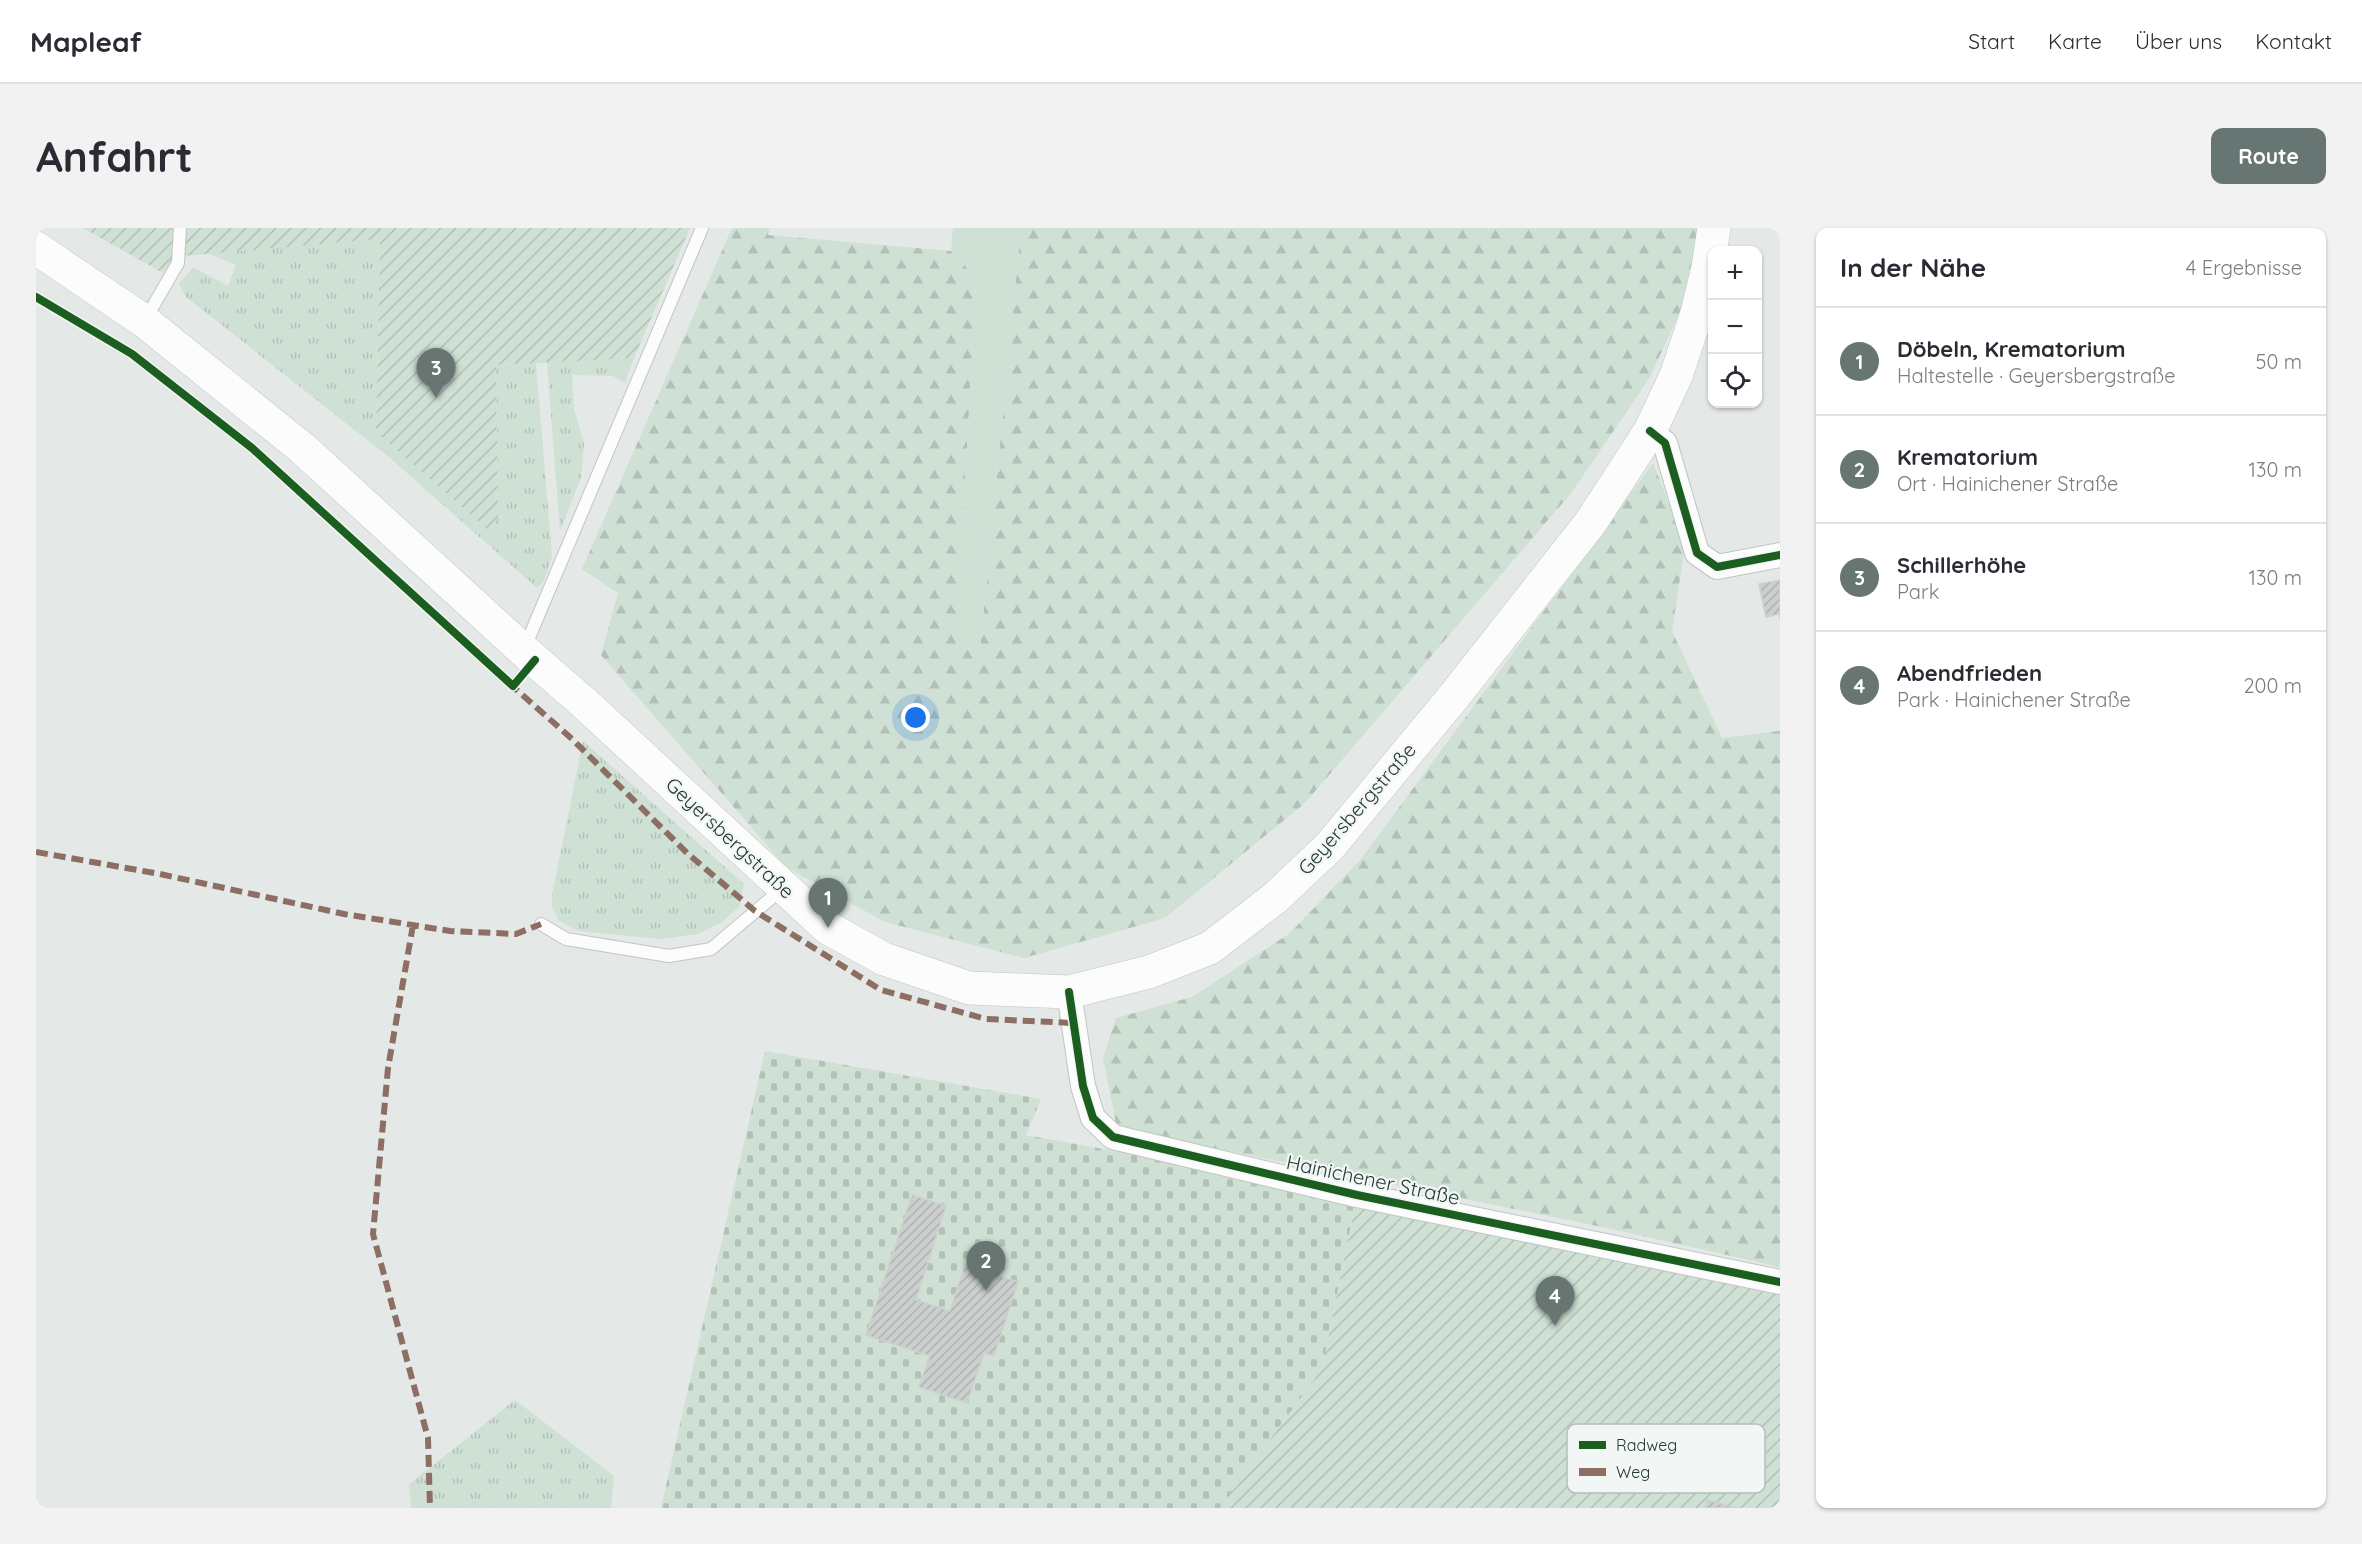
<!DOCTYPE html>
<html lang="de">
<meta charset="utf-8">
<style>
:root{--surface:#fff;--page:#f2f2f3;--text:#2b2b33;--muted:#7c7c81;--line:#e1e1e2;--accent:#677672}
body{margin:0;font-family:Quicksand,sans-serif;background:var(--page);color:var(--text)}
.controls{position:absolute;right:18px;top:18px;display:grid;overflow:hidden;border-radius:12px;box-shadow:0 2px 4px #0004}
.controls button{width:54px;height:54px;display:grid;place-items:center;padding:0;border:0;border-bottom:2px solid var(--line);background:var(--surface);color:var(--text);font:30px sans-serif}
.you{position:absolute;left:880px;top:490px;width:21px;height:21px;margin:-15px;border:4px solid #fff;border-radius:50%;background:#1a73e8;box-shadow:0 0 0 9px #1a73e833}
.badge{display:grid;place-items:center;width:39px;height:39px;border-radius:50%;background:var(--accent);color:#fff;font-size:20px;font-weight:700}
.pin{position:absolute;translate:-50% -50px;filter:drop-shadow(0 2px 3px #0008)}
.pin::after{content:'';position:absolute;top:32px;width:21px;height:18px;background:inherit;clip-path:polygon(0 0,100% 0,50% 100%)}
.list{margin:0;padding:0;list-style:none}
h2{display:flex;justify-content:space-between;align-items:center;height:78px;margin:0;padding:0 24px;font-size:26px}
h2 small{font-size:20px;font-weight:400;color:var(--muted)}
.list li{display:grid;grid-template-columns:39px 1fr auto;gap:18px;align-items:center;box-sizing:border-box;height:108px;padding:0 24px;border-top:2px solid var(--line)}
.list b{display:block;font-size:22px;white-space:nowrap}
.list p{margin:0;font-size:20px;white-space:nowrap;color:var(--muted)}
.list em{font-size:20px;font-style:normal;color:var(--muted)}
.icon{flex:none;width:33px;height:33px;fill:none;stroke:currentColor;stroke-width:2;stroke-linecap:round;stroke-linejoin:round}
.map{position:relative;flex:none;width:1744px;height:1280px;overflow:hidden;border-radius:12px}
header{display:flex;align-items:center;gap:36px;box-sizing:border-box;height:84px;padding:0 30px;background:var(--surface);border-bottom:2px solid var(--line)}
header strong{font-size:28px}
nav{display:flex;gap:33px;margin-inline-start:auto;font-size:21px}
.intro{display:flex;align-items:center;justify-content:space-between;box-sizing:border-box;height:144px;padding:0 36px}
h1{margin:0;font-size:42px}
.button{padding:15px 27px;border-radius:12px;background:var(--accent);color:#fff;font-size:21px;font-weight:700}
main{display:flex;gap:36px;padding:0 36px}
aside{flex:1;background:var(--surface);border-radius:12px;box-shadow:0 2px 4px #0004}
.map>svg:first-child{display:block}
.grass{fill:url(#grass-tufts)}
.forest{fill:url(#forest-firs)}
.cemetery{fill:url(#cemetery-stones)}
.park{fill:#cfe0d4}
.garden{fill:url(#garden-furrows)}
.building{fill:url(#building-hatch);stroke:#cdd1cf;stroke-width:1.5}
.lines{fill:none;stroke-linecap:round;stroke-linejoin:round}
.service-casing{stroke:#c1c5c3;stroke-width:14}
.minor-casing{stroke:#c1c5c3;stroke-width:26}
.secondary-casing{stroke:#c0c6c4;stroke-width:34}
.service{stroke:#fbfcfb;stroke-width:12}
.minor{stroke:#fbfcfb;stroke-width:24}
.secondary{stroke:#fbfcfb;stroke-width:33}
.quiet{stroke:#8d6e63;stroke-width:6;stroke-dasharray:12 6;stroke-linecap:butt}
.cycleway-casing{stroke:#f2f7f5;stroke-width:11}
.cycleway{stroke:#1b5e20;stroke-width:8}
.labels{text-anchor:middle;stroke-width:4.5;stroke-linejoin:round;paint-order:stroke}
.street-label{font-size:20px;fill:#243934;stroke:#f2f7f5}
.key{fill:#f2f7f5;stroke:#b4bebb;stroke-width:1.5}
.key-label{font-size:16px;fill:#243934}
</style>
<header>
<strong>Mapleaf</strong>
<nav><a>Start</a><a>Karte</a><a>Über uns</a><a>Kontakt</a></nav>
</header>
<div class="intro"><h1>Anfahrt</h1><a class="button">Route</a></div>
<main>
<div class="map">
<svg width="1744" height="1280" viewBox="0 0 1744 1280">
<defs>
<pattern id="grass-tufts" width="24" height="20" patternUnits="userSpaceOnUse" patternTransform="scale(1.5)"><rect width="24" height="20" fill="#cfe0d4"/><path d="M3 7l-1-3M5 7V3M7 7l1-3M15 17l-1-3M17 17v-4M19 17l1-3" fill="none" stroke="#b2c1b7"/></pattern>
<pattern id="forest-firs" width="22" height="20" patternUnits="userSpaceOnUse" patternTransform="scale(1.5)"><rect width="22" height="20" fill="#cfe0d4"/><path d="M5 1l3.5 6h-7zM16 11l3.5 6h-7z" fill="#b2c1b7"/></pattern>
<pattern id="cemetery-stones" width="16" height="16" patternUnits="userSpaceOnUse" patternTransform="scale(1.5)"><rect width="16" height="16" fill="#cfe0d4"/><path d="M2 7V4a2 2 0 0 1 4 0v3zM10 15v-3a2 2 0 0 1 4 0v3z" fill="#b2c1b7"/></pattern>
<pattern id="garden-furrows" width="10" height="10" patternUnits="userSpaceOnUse" patternTransform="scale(1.5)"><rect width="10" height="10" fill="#cfe0d4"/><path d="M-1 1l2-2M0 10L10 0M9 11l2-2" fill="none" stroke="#b2c1b7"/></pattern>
<pattern id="building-hatch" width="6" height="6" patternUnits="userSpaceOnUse" patternTransform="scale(1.5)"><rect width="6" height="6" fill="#cbd0ce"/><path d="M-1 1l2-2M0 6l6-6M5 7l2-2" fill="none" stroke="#aeb3b2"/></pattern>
</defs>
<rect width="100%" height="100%" fill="#e4e8e6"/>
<path class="grass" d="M344 11 340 204 455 303 462 289 460 137 500 135 516 328 508 353 501 360 354 230 149 68 143 56 157 39 192 58 200 37 171 25Z
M598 130 589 155 577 148 536 147 538 181 548 215 545 250 524 303 511 134Z
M547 513 708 656 703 679 686 694 662 706 625 711 542 703 523 693 516 679V667Z
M479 1172 578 1248 575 1280H375L373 1256Z"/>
<path class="forest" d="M696 0H733L732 7 915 23 929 37 940 53 920 422 944 421 985 0H1666L1665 38 1614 149 1536 264 1269 575 1129 690 988 730 849 694 750 639 565 427 582 365 546 341Z
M1617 235 1649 317 1636 403 1686 510 1744 503V1039L1571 1000 1081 900 1067 830 1080 790 1156 769 1253 706 1325 631Z"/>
<path class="cemetery" d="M729 823 1005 871 990 907 1321 967 1286 1141 1184 1280H625Z"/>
<path class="park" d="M917 0H985L944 421 920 422 940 53 929 37 915 23Z"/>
<path class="garden" d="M47 0H139L137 32 127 45Z
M148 0H654L598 130 460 137 462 289 455 304 340 204 344 11 146 28Z
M1321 967 1744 1054V1280H1184L1286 1141Z"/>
<path class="building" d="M1744 352V391L1743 386 1730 389 1723 356Z
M876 967 910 978 880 1072 914 1083 929 1037 982 1054 958 1128 948 1125 931 1175 883 1159 894 1128 830 1107Z
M1671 1272 1701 1280H1669Z"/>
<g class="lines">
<defs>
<path id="service" d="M109 92 142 35 144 0
M489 419 666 0
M505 696 530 711 633 728 675 721 746 661"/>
<path id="minor" d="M1614 203 1629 215 1661 325 1681 339 1744 327
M1033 764 1047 858 1057 890 1077 909 1321 967 1744 1054"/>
<path id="secondary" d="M0 20 108 93 266 220 487 422 547 474 792 700 848 731 933 760 1033 764 1113 744 1174 720 1239 670 1294 618 1419 467 1555 294 1614 203 1640 148 1661 85 1672 39 1678 0"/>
</defs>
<use href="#service" class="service-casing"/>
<use href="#minor" class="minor-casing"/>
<use href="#secondary" class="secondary-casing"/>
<use href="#service" class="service"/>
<use href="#minor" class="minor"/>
<use href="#secondary" class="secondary"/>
<path class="quiet" d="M473 455 536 511 651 625 719 683 845 762 950 791 1037 795
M0 624 124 646 308 686 414 703 480 706 505 696
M377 697 352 840 337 1006 392 1210 394 1280"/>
<defs>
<path id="cycleway" d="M0 69 96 126 216 220 477 458 499 432
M1614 203 1629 215 1661 325 1681 339 1744 327
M1033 764 1047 858 1057 890 1077 909 1321 967 1744 1054"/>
</defs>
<use href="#cycleway" class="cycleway-casing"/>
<use href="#cycleway" class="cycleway"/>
</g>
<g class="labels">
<g class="street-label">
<text transform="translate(1321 581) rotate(-49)" y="7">Geyersbergstraße</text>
<text transform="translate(694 610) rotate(43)" y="7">Geyersbergstraße</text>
<text transform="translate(1337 952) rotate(12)" y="7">Hainichener Straße</text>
</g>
</g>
<rect x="1531" y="1196" width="198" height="69" rx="9" class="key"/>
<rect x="1543" y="1213" width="27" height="8" fill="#1b5e20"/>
<rect x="1543" y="1240" width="27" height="8" fill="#8d6e63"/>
<g class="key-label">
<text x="1580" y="1223">Radweg</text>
<text x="1580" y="1250">Weg</text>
</g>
</svg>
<div class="controls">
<button>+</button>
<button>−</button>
<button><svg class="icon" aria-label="locate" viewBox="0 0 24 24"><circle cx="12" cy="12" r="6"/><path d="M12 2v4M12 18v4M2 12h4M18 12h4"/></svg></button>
</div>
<div class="you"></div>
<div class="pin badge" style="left:792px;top:700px">1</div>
<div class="pin badge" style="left:950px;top:1063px">2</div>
<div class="pin badge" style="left:400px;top:170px">3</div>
<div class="pin badge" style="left:1519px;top:1098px">4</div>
</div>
<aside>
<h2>In der Nähe<small>4 Ergebnisse</small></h2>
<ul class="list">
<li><span class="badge">1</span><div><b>Döbeln, Krematorium</b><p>Haltestelle · Geyersbergstraße</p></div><em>50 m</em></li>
<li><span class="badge">2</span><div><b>Krematorium</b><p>Ort · Hainichener Straße</p></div><em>130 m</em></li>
<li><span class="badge">3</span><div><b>Schillerhöhe</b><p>Park</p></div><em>130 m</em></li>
<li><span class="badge">4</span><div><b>Abendfrieden</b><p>Park · Hainichener Straße</p></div><em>200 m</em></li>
</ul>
</aside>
</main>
